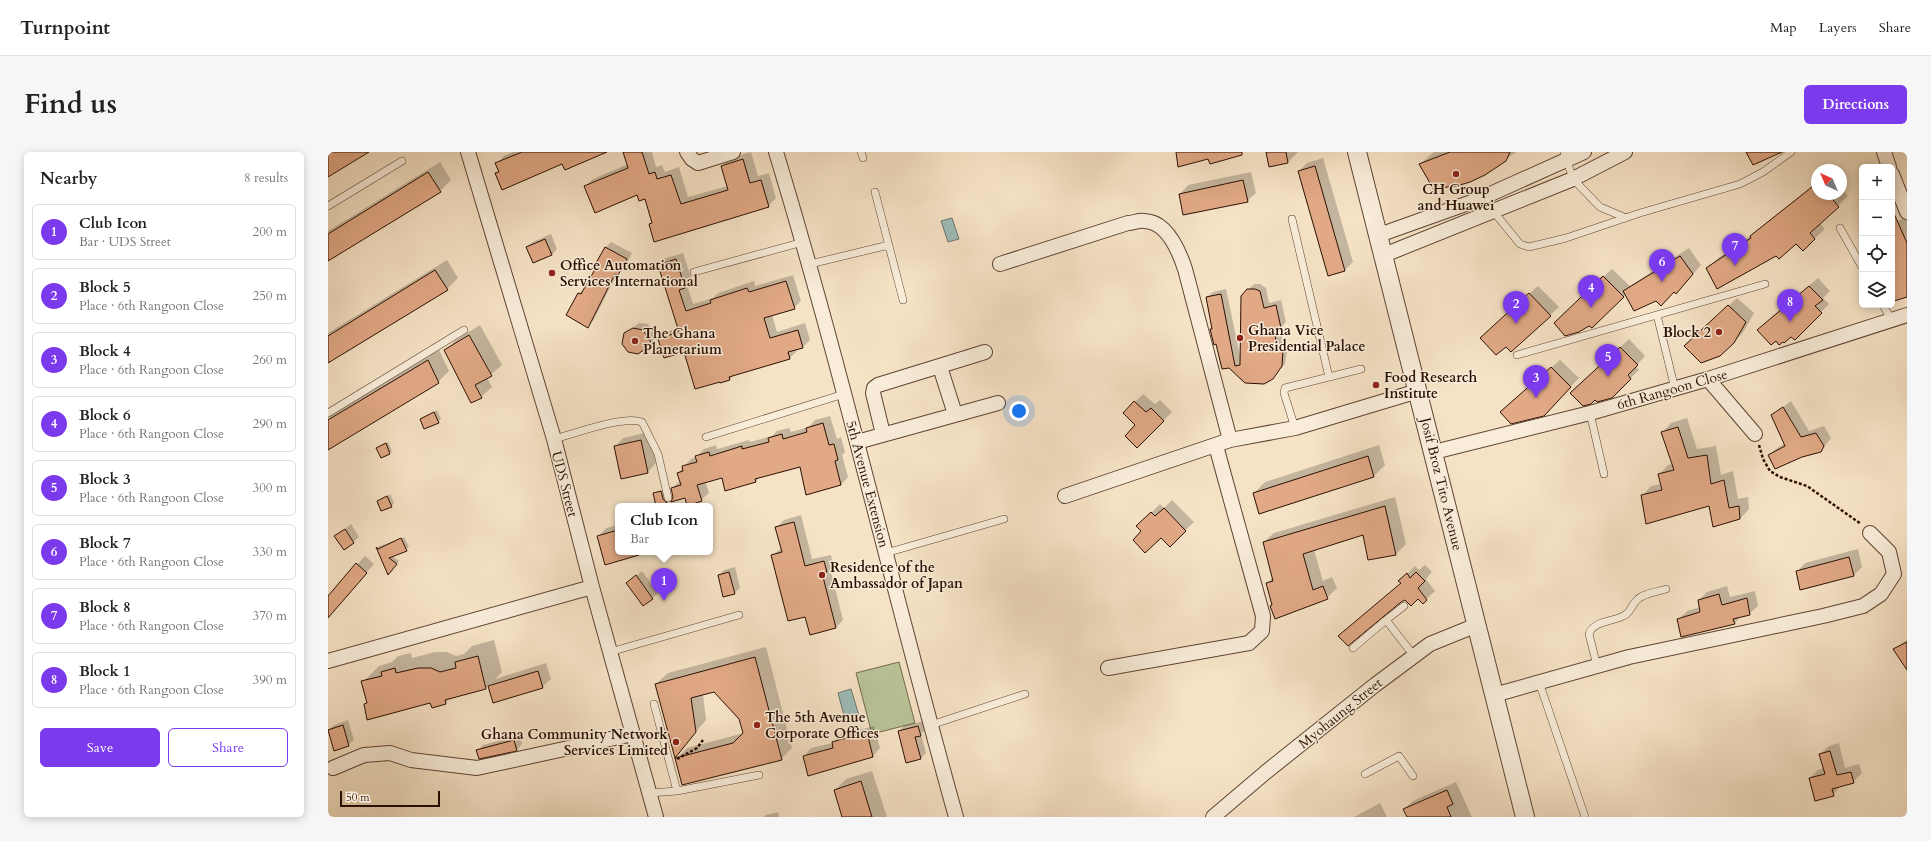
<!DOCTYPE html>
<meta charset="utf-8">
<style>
:root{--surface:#fff;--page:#f6f6f6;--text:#222;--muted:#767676;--line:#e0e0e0;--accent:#7c3aed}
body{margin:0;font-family:Cardo,serif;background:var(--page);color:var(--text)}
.controls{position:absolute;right:12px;top:12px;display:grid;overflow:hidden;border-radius:6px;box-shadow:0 2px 10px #0003}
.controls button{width:36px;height:36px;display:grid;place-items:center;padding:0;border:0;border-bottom:1px solid var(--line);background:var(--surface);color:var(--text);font:20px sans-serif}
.compass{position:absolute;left:1483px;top:12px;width:36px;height:36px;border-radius:50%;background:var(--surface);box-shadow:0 2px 10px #0003;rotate:316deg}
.scale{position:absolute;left:12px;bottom:10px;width:100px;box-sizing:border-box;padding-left:4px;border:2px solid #2b0f02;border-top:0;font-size:11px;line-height:14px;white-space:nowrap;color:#2b0f02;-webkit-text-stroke:3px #f9edda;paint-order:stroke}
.you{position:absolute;left:691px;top:259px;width:14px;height:14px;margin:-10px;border:3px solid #fff;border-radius:50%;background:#1a73e8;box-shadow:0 0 0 6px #1a73e833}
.badge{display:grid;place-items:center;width:26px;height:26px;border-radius:50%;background:var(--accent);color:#fff;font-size:13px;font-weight:700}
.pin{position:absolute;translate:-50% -33px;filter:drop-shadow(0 1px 2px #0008)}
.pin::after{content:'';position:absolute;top:21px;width:14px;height:12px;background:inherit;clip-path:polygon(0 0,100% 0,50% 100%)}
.popup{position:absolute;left:287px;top:351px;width:98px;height:52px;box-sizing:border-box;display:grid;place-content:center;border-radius:6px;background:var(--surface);filter:drop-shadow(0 1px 3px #0005);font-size:13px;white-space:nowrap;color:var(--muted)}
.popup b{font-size:15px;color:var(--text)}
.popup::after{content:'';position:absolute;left:50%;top:100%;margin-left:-8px;border:8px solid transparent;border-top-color:var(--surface)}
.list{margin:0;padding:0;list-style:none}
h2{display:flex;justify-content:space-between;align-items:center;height:52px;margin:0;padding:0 16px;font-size:17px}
h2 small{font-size:13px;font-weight:400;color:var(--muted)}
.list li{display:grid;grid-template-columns:26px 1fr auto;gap:12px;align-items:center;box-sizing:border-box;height:56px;margin:0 8px 8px;padding:0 8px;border:1px solid var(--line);border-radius:6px}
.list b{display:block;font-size:15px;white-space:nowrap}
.list p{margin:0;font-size:13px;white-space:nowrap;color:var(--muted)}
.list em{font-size:13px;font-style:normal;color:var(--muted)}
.actions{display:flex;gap:8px;padding:12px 16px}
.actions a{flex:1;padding:9px 0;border:1px solid var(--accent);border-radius:6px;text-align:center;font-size:14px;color:var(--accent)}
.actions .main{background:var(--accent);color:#fff}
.icon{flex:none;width:22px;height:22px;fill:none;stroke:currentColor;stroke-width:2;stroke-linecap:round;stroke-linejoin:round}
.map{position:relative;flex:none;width:1579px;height:665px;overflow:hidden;border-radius:6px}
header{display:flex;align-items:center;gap:24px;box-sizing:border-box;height:56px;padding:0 20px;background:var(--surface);border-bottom:1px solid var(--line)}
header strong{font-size:19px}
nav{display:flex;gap:22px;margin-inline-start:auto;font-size:14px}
.intro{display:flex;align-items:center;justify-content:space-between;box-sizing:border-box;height:96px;padding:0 24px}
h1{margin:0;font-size:28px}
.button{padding:10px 18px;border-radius:6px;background:var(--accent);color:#fff;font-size:14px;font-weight:700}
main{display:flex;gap:24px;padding:0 24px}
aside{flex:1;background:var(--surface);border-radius:6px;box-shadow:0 2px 10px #0003}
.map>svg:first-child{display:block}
.green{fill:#b9c498;stroke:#726a4d}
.water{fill:#9dbdba;stroke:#6f7770}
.shadow{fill:#0003}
.building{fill:#e1a986;stroke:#2b0f02}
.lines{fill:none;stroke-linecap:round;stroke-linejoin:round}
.service-casing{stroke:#5e4433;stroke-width:8}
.minor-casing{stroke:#5e4433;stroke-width:16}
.tertiary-casing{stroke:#5e4433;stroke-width:20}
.path{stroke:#2b0f02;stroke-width:2.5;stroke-dasharray:3 2;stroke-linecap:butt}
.service{stroke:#f9edda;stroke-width:7}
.minor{stroke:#f9edda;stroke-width:14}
.tertiary{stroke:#f9edda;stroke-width:18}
.poi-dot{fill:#8f2418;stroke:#f9edda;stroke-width:1.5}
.labels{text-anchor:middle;stroke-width:3;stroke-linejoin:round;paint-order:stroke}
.poi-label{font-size:14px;font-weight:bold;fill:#2b0f02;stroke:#f9edda;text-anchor:start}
.street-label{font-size:14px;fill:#2b0f02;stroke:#f9edda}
</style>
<header>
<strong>Turnpoint</strong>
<nav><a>Map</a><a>Layers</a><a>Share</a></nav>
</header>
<div class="intro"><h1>Find us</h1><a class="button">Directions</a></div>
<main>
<aside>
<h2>Nearby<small>8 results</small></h2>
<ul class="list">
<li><span class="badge">1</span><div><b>Club Icon</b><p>Bar · UDS Street</p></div><em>200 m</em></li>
<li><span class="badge">2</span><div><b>Block 5</b><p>Place · 6th Rangoon Close</p></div><em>250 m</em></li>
<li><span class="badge">3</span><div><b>Block 4</b><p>Place · 6th Rangoon Close</p></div><em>260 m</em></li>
<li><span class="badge">4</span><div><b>Block 6</b><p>Place · 6th Rangoon Close</p></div><em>290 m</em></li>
<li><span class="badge">5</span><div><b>Block 3</b><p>Place · 6th Rangoon Close</p></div><em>300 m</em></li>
<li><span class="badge">6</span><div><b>Block 7</b><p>Place · 6th Rangoon Close</p></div><em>330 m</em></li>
<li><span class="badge">7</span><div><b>Block 8</b><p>Place · 6th Rangoon Close</p></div><em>370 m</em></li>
<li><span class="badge">8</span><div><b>Block 1</b><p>Place · 6th Rangoon Close</p></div><em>390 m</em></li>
</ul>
<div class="actions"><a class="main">Save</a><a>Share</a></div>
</aside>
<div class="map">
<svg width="1579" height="665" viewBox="0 0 1579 665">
<rect width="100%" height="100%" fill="#f6e3c6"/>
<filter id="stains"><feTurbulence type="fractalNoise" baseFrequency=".005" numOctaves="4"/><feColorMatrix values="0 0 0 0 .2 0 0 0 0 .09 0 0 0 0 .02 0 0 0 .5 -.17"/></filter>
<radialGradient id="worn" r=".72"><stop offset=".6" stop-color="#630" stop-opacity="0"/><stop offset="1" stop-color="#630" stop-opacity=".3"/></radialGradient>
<path class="green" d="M571 510 587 571 544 582 528 521Z"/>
<path class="water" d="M624 66 631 87 620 90 613 69Z
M523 537 532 567 518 571 510 541Z"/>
<path class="shadow" d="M185 0H277L235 11 168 22 171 18 169 12 176 4Z
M296 0H324L328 15 334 13 337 20 351 15 360 45 400 34 394 14 402 6 423 0 430 24 441 21 448 46 440 54 322 72 325 70 317 46 310 42 257 35 265 27 300 12Z
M939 0H970L960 10Z
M1106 0H1188L1177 8 1092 12Z
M995 6 1025 110 1017 118 971 19 979 11Z
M112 10 123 28 112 39 0 108V79Z
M923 20 928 41 919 49 852 42 860 33Z
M1489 30V42H1513V36L1520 44 1492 71 1497 77 1475 97 1468 90 1380 116 1390 106 1428 80Z
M1579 65V144L1564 141V71Z
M223 82 229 97 224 103 199 95 205 90Z
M283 90 304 101 296 117 289 122 265 169 259 174 251 141 257 137 271 112 269 110 278 95Z
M1361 96 1373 113 1356 133 1346 139 1328 148 1298 142 1264 175 1235 162 1284 117 1302 134Z
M355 101 364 128 359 133 365 152 385 146 390 141 426 129 427 134 465 123 473 149 466 156 444 163 449 180 477 171 482 188 475 195 468 197 469 199 462 206 407 222 402 227 356 199 331 187 338 180 350 176 331 113 338 106Z
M119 108 130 126 119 137 0 210V181Z
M1490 126 1502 139 1495 146 1501 152 1466 187 1463 184 1455 189 1439 170Z
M926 132H932L938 136 941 151 953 148 958 170 952 176 956 194 960 193 957 212 941 229 925 232 914 229 901 215 883 178 885 176 879 145 885 140 898 137 913 208 914 144Z
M1210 134 1231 155 1183 199 1162 177Z
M1409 146 1426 161 1414 182 1405 190 1357 194Z
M311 171 320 172 329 186 310 201 297 182Z
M152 173 174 213 159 226 164 235 153 245 118 198 128 188Z
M1301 187 1317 204 1308 214 1311 218 1283 245 1252 232Z
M111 198 121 219 110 230 0 296V265Z
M1232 208 1251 226 1224 254 1181 252Z
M815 242 827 252 832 248 844 260 809 295 807 250Z
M1463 249 1481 279 1496 274 1503 286 1493 299 1441 303 1449 296 1457 291 1444 264Z
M109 258 113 267 110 270 93 267Z
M502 264 509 287 513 285 517 300 514 303 520 325 513 333 472 313 432 325 428 329 398 338 394 325 377 329 381 341 373 348 358 344 346 345 344 336 352 329 350 321 363 307 369 305 376 297 388 293 389 297 421 288 422 290 444 284 449 279 461 276 463 280 481 275 487 268Z
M1359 266 1369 297 1388 294 1393 323 1405 319 1410 347 1420 345 1421 357 1412 367 1381 353 1314 344 1323 334 1333 332 1331 323 1340 313 1345 312 1334 281 1343 271Z
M321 280 328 311 320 320 294 326 287 295 295 286Z
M60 290 64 299 62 301 49 296Z
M1051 293 1057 313 1046 324 926 341 937 330Z
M336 337 341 348 329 353 326 342Z
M62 342 66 351 63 354 50 349Z
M1067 345 1078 392 1068 402 1040 407 1036 381 986 398 995 429 1004 425 1009 436 999 446 945 452 939 431 945 425 936 390 946 381Z
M844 348 866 370 842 393 833 384 815 379 818 366 832 352 836 356Z
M473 363 484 407 503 403 505 412 502 416 515 468 508 475 478 463 444 403 454 396 449 375 456 368Z
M23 372 31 385 25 390 8 384Z
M290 373V400H307L277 411 270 385 278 376Z
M76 385 81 395 64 404 71 409 61 421 49 395Z
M1530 397 1534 415 1526 423 1469 420 1477 411Z
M37 404 46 412 8 456 0 445Z
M1097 413 1104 420 1098 427 1107 439 1095 450 1090 446 1077 447 1012 484 1073 431 1072 429 1087 414 1091 418Z
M407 415 412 436 406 441 391 423 396 418Z
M314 419 330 441 316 453 300 431Z
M1399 434 1402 445 1427 439 1430 454 1421 462 1413 464 1407 471 1350 468 1359 459 1372 455 1371 448 1379 440Z
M166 488 174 520 167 527 218 511 223 527 214 535 166 549 161 533 158 536 123 545 118 551 103 550 37 552 40 549 35 530 51 514 64 510 70 504 83 501 84 506 107 500H119L128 504 136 502 144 494Z
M1579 488V504L1566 497Z
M438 495 464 596 453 607H348L359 596 416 581 412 566 387 539 375 542 378 568 347 604 328 532 340 521Z
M20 568 26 588 20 593 0 578 6 573Z
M595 569 598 577 593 582 598 601 593 606 571 579 576 574Z
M546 574 552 596 545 604H476L483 596 505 591 512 583Z
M192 583 194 592 189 598 150 599 155 593Z
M1511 591 1517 616 1531 612 1534 621 1525 630 1513 633 1505 643 1482 626 1490 618 1496 616 1492 602 1501 594Z
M544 619 559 665H515L507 638 518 627Z
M1128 630 1144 665H1080L1076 657 1085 649Z
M1052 651 1059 665H1026Z
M450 660 451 665H436L438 663Z"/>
<path class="building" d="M0 0H41L0 25Z
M194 0H279L237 18 234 12 174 38 167 21 171 20 167 11Z
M295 0H314L321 22 327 20 329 27 343 23 353 52 400 38 393 14 415 7 422 31 433 28 441 55 326 90 321 72 324 71 317 47 311 49 309 43 267 61 256 34 300 16Z
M848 0H914V3L882 12 880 7 850 15Z
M938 0H958L960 11 941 15Z
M1122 0H1182L1178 9 1157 23 1142 30 1129 34 1110 36 1106 38 1091 12Z
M1418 0H1454L1425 13Z
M987 14 1017 119 1000 124 970 19Z
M100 20 113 40 0 109V82Z
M915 28 920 50 855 63 851 42Z
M1489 31V42H1500L1511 55 1482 81 1487 87 1475 99 1468 92 1451 107 1448 104 1389 137 1378 116 1423 86 1422 84Z
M1564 57 1579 91V145L1566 149 1564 144Z
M217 87 224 103 205 111 198 95Z
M277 95 299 107 290 123 287 122 260 176 238 163 250 141 253 142 270 112 268 111Z
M1352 104 1365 122 1348 142 1346 140 1333 154 1328 149 1306 159 1295 139Z
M348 107 357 136 351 138 358 159 383 151 382 148 419 136 421 140 458 129 467 157 436 166 442 186 470 178 475 196 460 200 462 207 401 225 402 228 392 231V230L367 237 356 200 336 206 330 187 351 180 330 113Z
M107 118 120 138 0 211V184Z
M1275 124 1296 145 1264 176 1261 174 1251 180 1237 184 1226 171Z
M1481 134 1495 148 1487 154 1494 161 1467 188 1463 185 1456 191 1455 190 1451 193 1448 189 1443 193 1429 178Z
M919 137H927L932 139 936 156 948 153 953 176 946 178 950 199 955 198 954 214 945 227 936 232 917 231 901 216 894 217 888 192 886 193 882 177H884L878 145 893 142 907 214 912 213 913 144Z
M1201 141 1223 164 1183 200 1178 195 1168 203 1152 186Z
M1400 153 1418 170 1406 191 1392 204 1373 211 1356 194Z
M305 176 315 178 324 192 310 202 300 200 294 192 296 181Z
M141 183 164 224 147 233 154 246 143 251 116 198Z
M1292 195 1310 213 1300 223 1303 227 1284 246 1269 250 1267 248 1263 252 1255 254 1242 241Z
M100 208 111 231 0 298V268Z
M1223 215 1243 235 1216 264 1183 272 1172 260Z
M806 249 818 260 823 256 836 269 809 296 797 284 807 273 795 261Z
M1455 255 1473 285 1488 281 1496 294 1493 300 1474 305 1447 317 1440 303 1457 294 1443 263Z
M106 260 111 271 96 277 92 267Z
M495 271 501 293 506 292 510 308 507 309 513 333 478 343 472 315 427 327 428 330 397 339 394 326 369 333 374 349 359 354 357 346 343 350 345 345 343 336 353 333 349 321 355 319 354 314 369 310 367 304 381 300 382 304 414 294V297L441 290 440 286 454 282 455 287 479 280 478 276Z
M1350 275 1360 306 1379 303 1383 332 1396 328 1401 356 1411 354 1412 367 1385 375 1381 354 1318 372 1313 343 1334 338 1330 322 1346 318 1333 280Z
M313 288 320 321 293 327 286 294Z
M58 291 62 302 53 306 48 296Z
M1040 304 1046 325 931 362 925 341Z
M333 339 335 347 339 351 328 354 325 341Z
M59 344 64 355 53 359 49 349Z
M1057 354 1068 403 1040 408 1035 383 975 402 985 438 995 434 1000 447 947 467 942 454 944 453 938 431 945 429 935 390Z
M836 356 858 379 842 395 833 386 817 401 805 388 813 379 808 374 823 360 827 364Z
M466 370 477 414 496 409 499 420 494 421 508 476 482 483 477 465 460 469 443 403 454 400 447 375Z
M17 377 26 391 16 398 6 384Z
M290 378V400H310L311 403 277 413 269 384Z
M73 386 79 399 61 406 69 412 60 423 48 395 50 397Z
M1521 405 1526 424 1472 438 1468 419Z
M28 411 39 421 0 466V444Z
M401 420 407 442 395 445 390 423Z
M1088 420 1097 429 1090 436 1099 448 1095 452 1090 447 1083 454 1077 448 1073 450 1020 494 1010 484 1073 431 1070 429 1079 421 1082 426Z
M308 423 325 447 315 454 298 431Z
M1391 442 1394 453 1419 446 1422 463 1405 467 1407 472 1353 485 1349 467 1372 460 1370 448Z
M1579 490V518L1565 497Z
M150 504 158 537 117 548 118 552 104 556 102 551 39 568 36 552 39 551 33 529 54 524 53 520 67 516 68 521 90 516H103L112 520 128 516 127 510Z
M427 505 454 608 354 633 347 606 405 591 415 581 411 567 386 540 363 546 368 580 347 606 327 532Z
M210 519 215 536 165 551 160 534Z
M15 573 21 594 6 599 0 578Z
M590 574 593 584 587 585 593 607 578 611 570 579Z
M539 580 545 605 480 624 475 604 505 596 504 590Z
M186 588 189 599 151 607 148 598Z
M1502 599 1509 623 1523 620 1526 631 1504 637 1506 644 1487 649 1481 626 1497 622 1491 602Z
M533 629 544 665H514L506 638Z
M1119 638 1125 652 1119 655 1123 665H1079L1075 657Z"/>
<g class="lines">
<defs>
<path id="service" d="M533 0 535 6
M1236 0 1245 27 1272 55 1298 66
M547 40 575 148
M0 54 74 9
M1165 59 1192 92 1201 95 1238 86 1312 61 1412 32 1435 20 1463 0
M964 67 1001 225
M1512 76 1534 115
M482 112 561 93
M366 120 475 90
M1555 153 1564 169
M1329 163 1347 237
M1189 203 1437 132
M0 261 136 178
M1262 261 1276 322
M967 276 956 241 957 236 1033 217
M378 285 516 242
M226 287C246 282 296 263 314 270L330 302 340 346
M558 401 676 367
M1058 468 1086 504
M1025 496 1058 468 1076 454
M282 500 411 463
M1269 514 1261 482C1265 469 1284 470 1295 464 1303 461 1303 453 1309 448 1315 441 1329 440 1338 437
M1211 530 1257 665
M603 573 697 542
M1037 622 1071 604 1085 624
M349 639 431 623
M321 641 349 639 326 552"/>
<path id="minor" d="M140 0 226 287 264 435 328 665
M359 0 364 7 370 11 405 0
M448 0C515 220 566 444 628 665
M1556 0 1561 15
M1564 22 1579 60
M1051 83 1149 48 1256 0
M1056 103 1245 27 1297 0
M672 112 800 71C805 71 811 68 816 69 839 69 851 99 857 117L902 288
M612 215 627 262
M1380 227 1427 282
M555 282 545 241 546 236 550 233 657 200
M529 290 670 251
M1106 300 1262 261 1380 227 1579 163
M737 344 902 288 967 276 1090 239
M0 509 264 435
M780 516 921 491 934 479 935 464 888 294
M1166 543 1301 505 1495 464 1535 454 1553 442 1566 422 1561 400 1542 381
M5 616 36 603 62 601 83 608 149 616 305 582
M885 665 938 620 1047 533 1086 504 1102 492 1149 473"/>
<path id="tertiary" d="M1029 0 1197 665"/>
</defs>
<use href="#service" class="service-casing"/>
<use href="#minor" class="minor-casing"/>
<use href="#tertiary" class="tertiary-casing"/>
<path class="path" d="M1431 293 1435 307 1442 319 1452 325 1479 334 1533 372
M349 607 369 596 375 588"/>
<use href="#service" class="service"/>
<use href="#minor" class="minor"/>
<use href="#tertiary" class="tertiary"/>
</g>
<g class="poi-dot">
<circle cx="1128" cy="22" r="4"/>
<circle cx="224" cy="121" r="4"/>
<circle cx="1391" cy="180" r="4"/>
<circle cx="912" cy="186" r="4"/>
<circle cx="307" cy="189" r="4"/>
<circle cx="1048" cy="233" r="4"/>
<circle cx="494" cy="423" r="4"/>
<circle cx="429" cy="573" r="4"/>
<circle cx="348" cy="590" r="4"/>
</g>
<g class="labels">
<g class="poi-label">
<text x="1128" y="42" text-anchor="middle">CH Group<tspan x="1128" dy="16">and Huawei</tspan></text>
<text x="232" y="118">Office Automation<tspan x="232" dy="16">Services International</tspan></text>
<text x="920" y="183">Ghana Vice<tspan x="920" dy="16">Presidential Palace</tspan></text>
<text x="1383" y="185" text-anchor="end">Block 2</text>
<text x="315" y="186">The Ghana<tspan x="315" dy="16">Planetarium</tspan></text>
<text x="1056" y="230">Food Research<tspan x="1056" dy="16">Institute</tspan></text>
<text x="502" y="420">Residence of the<tspan x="502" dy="16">Ambassador of Japan</tspan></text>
<text x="437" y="570">The 5th Avenue<tspan x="437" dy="16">Corporate Offices</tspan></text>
<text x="340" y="587" text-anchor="end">Ghana Community Network<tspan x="340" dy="16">Services Limited</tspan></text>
</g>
<g class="street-label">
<text transform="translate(1344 237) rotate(-16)" y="5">6th Rangoon Close</text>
<text transform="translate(237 332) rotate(75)" y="5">UDS Street</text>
<text transform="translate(540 332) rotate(75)" y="5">5th Avenue Extension</text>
<text transform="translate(1114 332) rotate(76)" y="5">Josif Broz Tito Avenue</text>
<text transform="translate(1012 561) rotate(-39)" y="5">Myohaung Street</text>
</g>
</g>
<rect width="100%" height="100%" filter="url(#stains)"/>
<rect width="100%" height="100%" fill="url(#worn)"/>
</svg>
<div class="controls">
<button>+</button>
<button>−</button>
<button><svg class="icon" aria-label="locate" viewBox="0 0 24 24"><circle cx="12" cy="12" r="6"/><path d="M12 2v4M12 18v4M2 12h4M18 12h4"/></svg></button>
<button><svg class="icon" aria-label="layers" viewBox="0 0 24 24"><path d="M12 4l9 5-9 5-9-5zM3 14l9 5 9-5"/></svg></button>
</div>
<svg class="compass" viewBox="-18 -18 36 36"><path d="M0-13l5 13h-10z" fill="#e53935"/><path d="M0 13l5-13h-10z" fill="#767676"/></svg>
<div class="scale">50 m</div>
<div class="you"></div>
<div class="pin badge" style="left:336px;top:449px">1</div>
<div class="popup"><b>Club Icon</b>Bar</div>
<div class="pin badge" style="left:1188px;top:172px">2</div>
<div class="pin badge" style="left:1208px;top:246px">3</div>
<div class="pin badge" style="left:1263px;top:156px">4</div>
<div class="pin badge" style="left:1280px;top:225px">5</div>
<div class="pin badge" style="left:1334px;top:130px">6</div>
<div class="pin badge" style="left:1407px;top:114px">7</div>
<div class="pin badge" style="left:1462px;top:170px">8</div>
</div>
</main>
